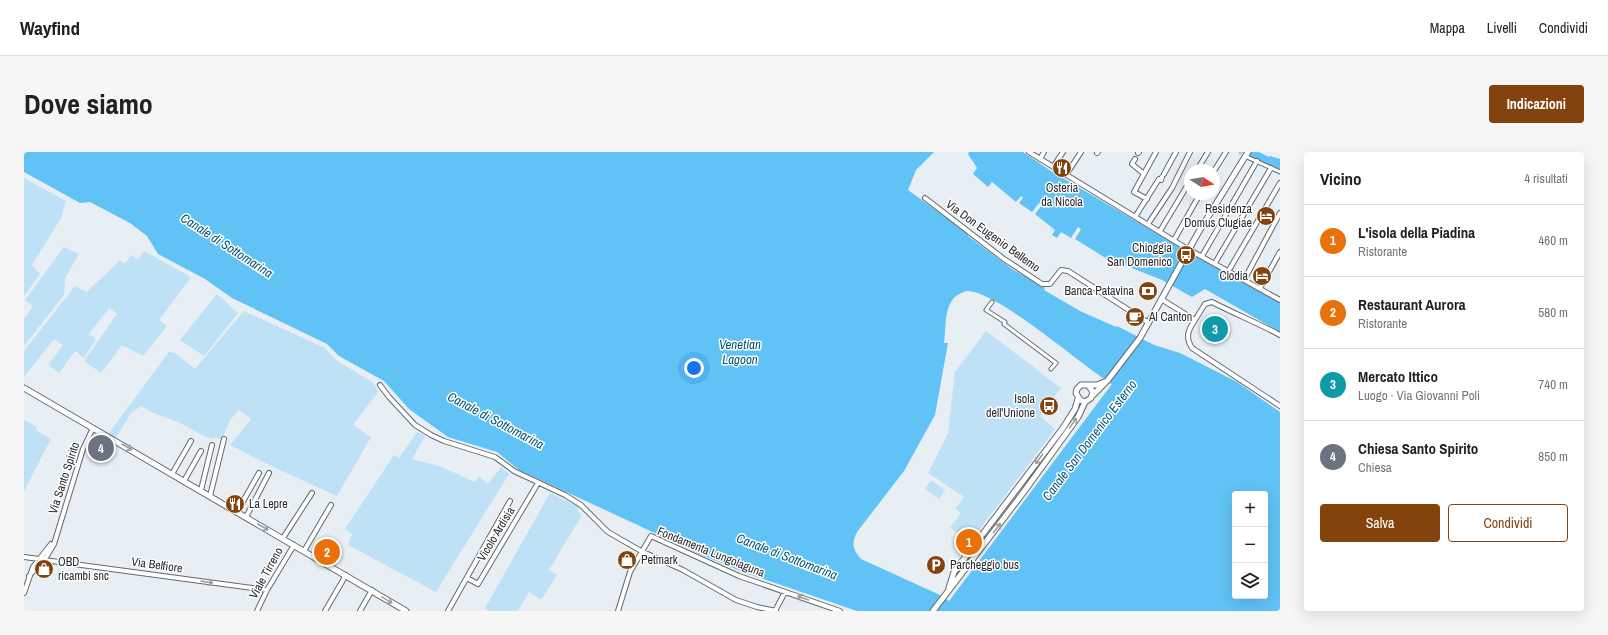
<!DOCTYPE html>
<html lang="it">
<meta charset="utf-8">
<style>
:root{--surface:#fff;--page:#f6f6f6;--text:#202124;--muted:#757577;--line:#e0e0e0;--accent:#84430c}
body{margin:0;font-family:"Archivo Narrow",sans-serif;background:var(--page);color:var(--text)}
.controls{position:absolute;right:12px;bottom:12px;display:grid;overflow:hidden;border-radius:4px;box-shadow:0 4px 16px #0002}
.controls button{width:36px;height:36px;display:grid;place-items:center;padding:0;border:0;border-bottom:1px solid var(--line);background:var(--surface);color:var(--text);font:20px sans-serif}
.compass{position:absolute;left:1160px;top:12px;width:36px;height:36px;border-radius:50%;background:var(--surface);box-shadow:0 4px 16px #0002;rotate:101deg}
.you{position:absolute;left:670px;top:216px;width:14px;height:14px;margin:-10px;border:3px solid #fff;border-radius:50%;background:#1a73e8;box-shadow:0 0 0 6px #1a73e833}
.badge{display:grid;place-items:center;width:26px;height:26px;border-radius:50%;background:var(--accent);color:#fff;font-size:13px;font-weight:700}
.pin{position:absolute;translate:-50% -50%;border:2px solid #fff;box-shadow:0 1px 4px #0006}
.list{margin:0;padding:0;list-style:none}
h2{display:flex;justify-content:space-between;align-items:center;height:52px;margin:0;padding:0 16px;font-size:17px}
h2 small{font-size:13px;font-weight:400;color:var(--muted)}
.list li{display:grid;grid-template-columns:26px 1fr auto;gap:12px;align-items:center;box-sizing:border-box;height:72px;padding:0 16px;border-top:1px solid var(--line)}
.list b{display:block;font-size:15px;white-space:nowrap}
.list p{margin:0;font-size:13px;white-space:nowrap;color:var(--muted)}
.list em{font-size:13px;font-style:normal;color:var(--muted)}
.actions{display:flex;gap:8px;padding:12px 16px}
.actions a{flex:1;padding:9px 0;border:1px solid var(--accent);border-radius:4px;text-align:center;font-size:14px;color:var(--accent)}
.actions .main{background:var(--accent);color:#fff}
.icon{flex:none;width:22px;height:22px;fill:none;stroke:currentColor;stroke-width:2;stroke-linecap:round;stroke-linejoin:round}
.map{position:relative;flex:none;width:1256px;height:459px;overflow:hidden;border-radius:4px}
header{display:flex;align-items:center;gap:24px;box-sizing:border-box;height:56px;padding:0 20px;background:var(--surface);border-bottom:1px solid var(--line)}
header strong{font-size:19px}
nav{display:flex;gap:22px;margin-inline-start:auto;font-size:14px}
.intro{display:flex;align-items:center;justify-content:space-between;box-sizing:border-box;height:96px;padding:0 24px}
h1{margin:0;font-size:28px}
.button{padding:10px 18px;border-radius:4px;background:var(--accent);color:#fff;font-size:14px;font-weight:700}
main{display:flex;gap:24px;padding:0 24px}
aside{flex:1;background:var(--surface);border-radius:4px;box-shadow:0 4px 16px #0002}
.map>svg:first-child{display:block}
.green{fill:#bfe1f5}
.water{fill:#60c2f5;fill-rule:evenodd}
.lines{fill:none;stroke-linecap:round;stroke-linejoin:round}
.pedestrian-tunnel{stroke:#c1c8cc;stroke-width:3;stroke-dasharray:3 1.5;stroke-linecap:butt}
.pedestrian-casing{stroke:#636a6e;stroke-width:5}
.minor-casing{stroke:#636a6e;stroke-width:6}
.tertiary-casing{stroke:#636a6e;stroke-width:7}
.pedestrian{stroke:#fff;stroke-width:3}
.minor{stroke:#fff;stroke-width:4}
.tertiary{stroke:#fff;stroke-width:5}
.oneway{stroke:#9e9fa0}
.labels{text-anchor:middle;stroke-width:3;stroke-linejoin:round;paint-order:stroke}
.poi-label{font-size:12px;fill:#282a2c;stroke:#fff;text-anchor:end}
.street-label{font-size:12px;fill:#282a2c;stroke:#fff}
.water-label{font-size:13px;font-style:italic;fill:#035678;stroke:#fff}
</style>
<header>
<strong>Wayfind</strong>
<nav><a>Mappa</a><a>Livelli</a><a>Condividi</a></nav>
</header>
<div class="intro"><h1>Dove siamo</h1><a class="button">Indicazioni</a></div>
<main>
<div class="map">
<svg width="1256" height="459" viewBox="0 0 1256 459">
<rect width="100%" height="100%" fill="#e7eff4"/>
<path class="green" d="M0 26 42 49 37 66 8 113 16 122 0 144Z
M40 95 55 102 41 126 40 143 0 194V167L9 154 1 148Z
M120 99 167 125 135 168 143 174 119 204 98 193 77 221 60 209 93 162 85 156 65 182 72 187 60 206 51 199 35 221 24 213 39 193 30 187 0 225V199L51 134 63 140 96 108 101 112 107 103 114 107Z
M193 142 214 161 180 204 156 188Z
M220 159 301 196 312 208 350 231 354 240 329 273 347 285 313 344C277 327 241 312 206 293L227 267 215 258 206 268 198 287 189 285 188 287C177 283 168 277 158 272 144 265 130 263 117 254L107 261 92 286 85 281 145 200 151 201 171 217Z
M962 179 1037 236 1016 264 1031 277 947 389 926 376 937 361 931 357 940 345 904 321 924 281 931 220Z
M0 268 13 275 12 278 27 287 0 339Z
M393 280 401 284 388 307 415 314 451 330 455 325 464 332 477 315 485 322 412 440 324 393 328 382 321 377 370 303 375 306Z
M907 328 921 338 915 347 901 337Z
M526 341 556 355 553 359 558 363 525 418 533 423 517 448 505 440 494 459H464L461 456Z"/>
<path class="water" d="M0 0H910L892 18 884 38 945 82 944 84 988 117 1021 136 1020 138 1056 159 1092 175 1093 174 1130 193 1156 201 1213 230 1256 260V459H833L719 420 676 402 495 318 473 300 424 285 385 257 360 229 315 204 303 192 208 146 181 127 134 102 123 84 106 71 66 50 56 51 0 20ZM943 139C974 139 1058 214 1088 232L925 449 916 443 837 407C829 397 827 392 833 380L880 319 911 263 924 191H920C923 171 918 145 943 139ZM1211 342H1241V444H1211Z
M945 0H999L1027 19 1161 98 1256 151V180L1181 137 1168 145 1138 128 1080 105 1051 87 1057 77 1054 75 1047 86 1037 80 1033 86 1028 83 1031 78 1011 62 1018 53 1015 51 1008 60 995 51 999 46 997 44 992 50 968 30 964 35 949 22 953 16 944 2Z
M1218 0H1235L1245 5 1246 4 1256 7V18L1224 4Z"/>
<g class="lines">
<path class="pedestrian-tunnel" d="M1215 0 1218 2"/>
<defs>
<path id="pedestrian" d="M1223 5 1256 20
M968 150 962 158 981 170 980 172 1032 211 1027 217"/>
<path id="minor" d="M1005 0 1162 96 1256 148
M1073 1 1074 0
M1114 1 1115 0
M1016 7 1020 0
M1111 7 1108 12 1120 22
M1029 15 1039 0
M1173 18 1184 0
M1190 19 1202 0
M1140 22 1152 0
M1042 23 1057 0
M901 46 980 107 1018 132H1026L1037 118 1044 119 1125 171
M1123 47 1110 40 1132 0
M1111 65 1135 27 1137 28 1138 25
M1124 72 1148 36 1166 0
M1136 79 1166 29
M1150 88 1176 42
M1178 104 1233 9
M1191 111 1247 16
M1205 118 1256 31
M1220 128 1256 61
M1236 136 1256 100
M1137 147 1171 168C1164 178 1161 185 1168 196L1256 254
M1171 168 1181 152 1188 150C1211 162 1234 171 1256 183
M356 233 365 245 391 273 407 283 420 289 471 305 490 319 541 343 557 353 584 380 617 399 659 418 712 448 733 455 752 459
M148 322 167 289
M160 329 177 299
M177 338 188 293
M186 344 200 287
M213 360 235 321
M222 365 245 321
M259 386 288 341
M280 399 307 353
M0 405 15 407
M20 408 243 438
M5 424 23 404 30 392 59 297 69 276
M443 426 454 432 514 331
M0 441 9 415 27 392
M233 459 243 438 270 393
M301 459 322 423
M336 459 348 438
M424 459 486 349
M594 459 606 420 627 384 715 424 816 459
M751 459 761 440"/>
<path id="tertiary" d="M1065 234 1069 240 1067 246 1061 250 1056 248 1052 241 1053 237 1057 233H1073L1083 229 1116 186 1174 81 1224 0
M0 236 382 459
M1069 243 1081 231
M925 436 930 420 1039 276 1051 257 1054 247
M909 459 999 341 1054 265 1061 250"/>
</defs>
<use href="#pedestrian" class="pedestrian-casing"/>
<use href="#minor" class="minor-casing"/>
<use href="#tertiary" class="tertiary-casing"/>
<use href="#pedestrian" class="pedestrian"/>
<use href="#minor" class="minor"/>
<use href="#tertiary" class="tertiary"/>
</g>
<defs><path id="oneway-shaft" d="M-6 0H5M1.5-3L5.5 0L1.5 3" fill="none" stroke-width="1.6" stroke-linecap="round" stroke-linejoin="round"/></defs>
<g class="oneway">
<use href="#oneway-shaft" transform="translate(1049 271) rotate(-55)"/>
<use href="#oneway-shaft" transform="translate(103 295) rotate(30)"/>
<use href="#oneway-shaft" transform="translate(1015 307) rotate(127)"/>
<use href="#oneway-shaft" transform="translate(239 375) rotate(30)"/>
<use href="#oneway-shaft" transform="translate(973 376) rotate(-53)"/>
<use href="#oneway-shaft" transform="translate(183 430) rotate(8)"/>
<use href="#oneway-shaft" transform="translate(779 446) rotate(-161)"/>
<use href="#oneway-shaft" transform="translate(363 448) rotate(31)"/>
</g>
<defs>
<symbol id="restaurant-disc" viewBox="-11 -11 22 22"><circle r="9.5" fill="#84430c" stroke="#fff"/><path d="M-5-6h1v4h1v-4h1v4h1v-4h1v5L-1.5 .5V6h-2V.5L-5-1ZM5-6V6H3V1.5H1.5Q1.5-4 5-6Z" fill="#fff"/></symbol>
<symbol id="hotel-disc" viewBox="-11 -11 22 22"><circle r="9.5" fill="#84430c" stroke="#fff"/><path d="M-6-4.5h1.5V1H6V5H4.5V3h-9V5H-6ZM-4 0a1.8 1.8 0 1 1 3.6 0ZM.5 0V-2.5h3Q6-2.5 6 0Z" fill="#fff"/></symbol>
<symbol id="bus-disc" viewBox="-11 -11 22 22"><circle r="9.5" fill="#84430c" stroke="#fff"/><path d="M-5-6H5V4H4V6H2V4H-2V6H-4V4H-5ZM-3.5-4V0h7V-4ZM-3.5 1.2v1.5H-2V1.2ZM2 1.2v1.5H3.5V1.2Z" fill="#fff"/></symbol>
<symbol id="bank-disc" viewBox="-11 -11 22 22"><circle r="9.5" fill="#84430c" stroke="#fff"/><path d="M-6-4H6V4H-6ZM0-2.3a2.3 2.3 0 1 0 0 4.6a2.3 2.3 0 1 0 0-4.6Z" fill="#fff"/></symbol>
<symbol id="cafe-disc" viewBox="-11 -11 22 22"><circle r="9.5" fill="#84430c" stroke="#fff"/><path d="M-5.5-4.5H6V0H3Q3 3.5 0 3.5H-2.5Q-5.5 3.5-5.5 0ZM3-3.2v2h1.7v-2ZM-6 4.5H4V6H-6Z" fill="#fff"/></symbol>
<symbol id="shop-disc" viewBox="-11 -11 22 22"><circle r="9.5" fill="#84430c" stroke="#fff"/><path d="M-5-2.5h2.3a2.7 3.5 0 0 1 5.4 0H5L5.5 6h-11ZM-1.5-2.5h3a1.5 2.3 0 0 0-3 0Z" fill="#fff"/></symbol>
<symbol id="parking-disc" viewBox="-11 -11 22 22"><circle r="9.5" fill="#84430c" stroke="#fff"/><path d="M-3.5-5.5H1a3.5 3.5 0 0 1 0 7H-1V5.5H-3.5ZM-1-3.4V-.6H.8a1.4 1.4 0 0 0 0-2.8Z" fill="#fff"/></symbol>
</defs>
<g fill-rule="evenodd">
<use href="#restaurant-disc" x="1027" y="5" width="22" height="22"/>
<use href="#hotel-disc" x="1231" y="53" width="22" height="22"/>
<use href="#bus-disc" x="1151" y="92" width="22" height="22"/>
<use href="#hotel-disc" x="1227" y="113" width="22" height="22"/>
<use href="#bank-disc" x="1113" y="128" width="22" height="22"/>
<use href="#cafe-disc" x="1100" y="154" width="22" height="22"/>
<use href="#bus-disc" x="1014" y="243" width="22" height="22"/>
<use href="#restaurant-disc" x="200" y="341" width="22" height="22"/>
<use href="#shop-disc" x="592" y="397" width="22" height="22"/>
<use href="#parking-disc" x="901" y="402" width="22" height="22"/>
<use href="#shop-disc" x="9" y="406" width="22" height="22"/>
</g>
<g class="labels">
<g class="poi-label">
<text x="1038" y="40" text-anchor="middle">Osteria<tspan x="1038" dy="14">da Nicola</tspan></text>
<text x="1228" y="61">Residenza<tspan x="1228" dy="14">Domus Clugiae</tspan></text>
<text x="1148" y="100">Chioggia<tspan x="1148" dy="14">San Domenico</tspan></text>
<text x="1224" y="128">Clodia</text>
<text x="1110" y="143">Banca Patavina</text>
<text x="1125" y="169" text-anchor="start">Al Canton</text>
<text x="1011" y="251">Isola<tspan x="1011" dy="14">dell'Unione</tspan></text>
<text x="225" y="356" text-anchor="start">La Lepre</text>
<text x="617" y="412" text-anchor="start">Petmark</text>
<text x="34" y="414" text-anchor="start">OBD<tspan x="34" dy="14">ricambi snc</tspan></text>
<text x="926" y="417" text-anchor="start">Parcheggio bus</text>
</g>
<g class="street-label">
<text transform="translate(969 84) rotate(36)" y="4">Via Don Eugenio Bellemo</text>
<text transform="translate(40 326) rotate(-72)" y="4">Via Santo Spirito</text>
<text transform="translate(472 382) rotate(-59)" y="4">Vicolo Ardisia</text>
<text transform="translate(687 400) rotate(22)" y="4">Fondamenta Lungolaguna</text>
<text transform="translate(133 413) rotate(8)" y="4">Via Belfiore</text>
<text transform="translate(242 421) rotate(-61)" y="4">Viale Tirreno</text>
</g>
<g class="water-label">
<text transform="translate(203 93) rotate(33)" y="5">Canale di Sottomarina</text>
<text x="716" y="197">Venetian<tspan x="716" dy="15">Lagoon</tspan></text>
<text transform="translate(472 268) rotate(28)" y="5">Canale di Sottomarina</text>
<text transform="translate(1065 288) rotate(-53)" y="5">Canale San Domenico Esterno</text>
<text transform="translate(763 404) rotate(21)" y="5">Canale di Sottomarina</text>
</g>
</g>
</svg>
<div class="controls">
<button>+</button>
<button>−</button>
<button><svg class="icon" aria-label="layers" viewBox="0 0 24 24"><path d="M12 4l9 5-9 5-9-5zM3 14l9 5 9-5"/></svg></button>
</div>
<svg class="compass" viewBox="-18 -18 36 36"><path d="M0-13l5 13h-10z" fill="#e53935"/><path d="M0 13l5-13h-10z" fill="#757577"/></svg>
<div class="you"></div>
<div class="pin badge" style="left:945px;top:390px;background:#e8710a">1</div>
<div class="pin badge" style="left:303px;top:400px;background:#e8710a">2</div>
<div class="pin badge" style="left:1191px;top:177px;background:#0f9aa8">3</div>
<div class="pin badge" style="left:77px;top:296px;background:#6b7280">4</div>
</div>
<aside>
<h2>Vicino<small>4 risultati</small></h2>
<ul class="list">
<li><span class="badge" style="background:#e8710a">1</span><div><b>L'isola della Piadina</b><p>Ristorante</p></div><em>460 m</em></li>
<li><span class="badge" style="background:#e8710a">2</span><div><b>Restaurant Aurora</b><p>Ristorante</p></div><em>580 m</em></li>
<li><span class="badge" style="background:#0f9aa8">3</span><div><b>Mercato Ittico</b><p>Luogo · Via Giovanni Poli</p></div><em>740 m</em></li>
<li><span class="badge" style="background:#6b7280">4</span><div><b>Chiesa Santo Spirito</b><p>Chiesa</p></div><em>850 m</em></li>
</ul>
<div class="actions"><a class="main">Salva</a><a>Condividi</a></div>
</aside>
</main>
